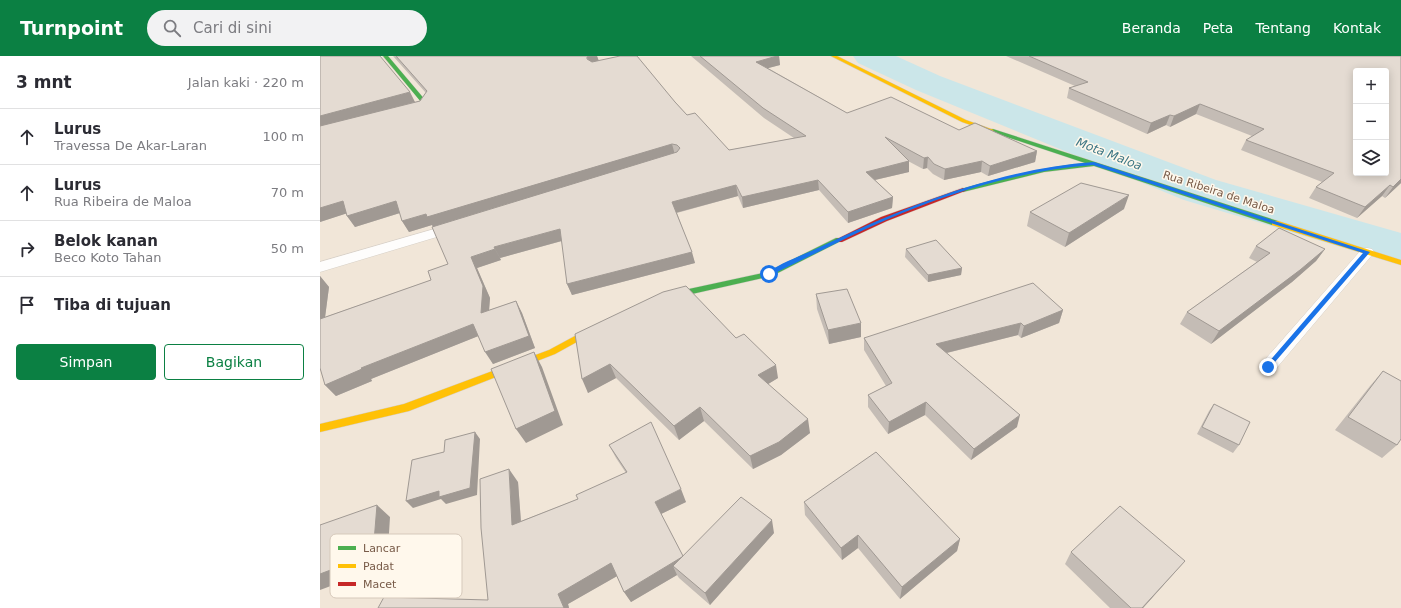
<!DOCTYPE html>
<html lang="id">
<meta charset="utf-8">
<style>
:root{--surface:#fff;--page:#f2f2f3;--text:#2b2b33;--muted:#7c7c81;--line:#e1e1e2;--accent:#0b8043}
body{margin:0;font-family:"DejaVu Sans",sans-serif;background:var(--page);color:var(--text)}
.controls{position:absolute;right:12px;top:12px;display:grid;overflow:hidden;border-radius:4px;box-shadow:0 2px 10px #0003}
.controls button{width:36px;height:36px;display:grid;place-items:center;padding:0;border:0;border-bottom:1px solid var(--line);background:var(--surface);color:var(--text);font:20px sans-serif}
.stop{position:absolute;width:12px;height:12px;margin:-9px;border:3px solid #1a73e8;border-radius:50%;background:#fff}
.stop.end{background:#1a73e8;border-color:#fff;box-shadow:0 1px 4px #0008}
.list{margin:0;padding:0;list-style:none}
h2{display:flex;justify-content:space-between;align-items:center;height:52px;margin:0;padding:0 16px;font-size:17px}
h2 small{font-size:13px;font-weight:400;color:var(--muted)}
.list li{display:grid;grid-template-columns:26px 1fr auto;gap:12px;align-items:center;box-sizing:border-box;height:56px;padding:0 16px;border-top:1px solid var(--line)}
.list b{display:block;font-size:15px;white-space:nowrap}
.list p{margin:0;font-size:13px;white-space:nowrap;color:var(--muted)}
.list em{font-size:13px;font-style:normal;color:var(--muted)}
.actions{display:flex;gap:8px;padding:12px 16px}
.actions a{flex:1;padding:9px 0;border:1px solid var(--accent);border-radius:4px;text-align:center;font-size:14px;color:var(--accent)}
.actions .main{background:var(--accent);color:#fff}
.icon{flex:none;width:22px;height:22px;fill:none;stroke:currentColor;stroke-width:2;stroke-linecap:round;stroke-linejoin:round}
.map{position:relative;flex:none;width:1081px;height:552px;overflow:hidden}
header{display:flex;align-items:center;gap:24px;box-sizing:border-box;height:56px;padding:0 20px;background:var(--accent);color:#fff}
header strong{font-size:19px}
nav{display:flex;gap:22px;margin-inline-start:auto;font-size:14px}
.search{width:280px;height:36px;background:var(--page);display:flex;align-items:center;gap:10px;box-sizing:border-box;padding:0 14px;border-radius:22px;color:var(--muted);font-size:15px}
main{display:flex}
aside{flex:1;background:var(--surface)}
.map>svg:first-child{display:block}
.residential{fill:#f1e6d8;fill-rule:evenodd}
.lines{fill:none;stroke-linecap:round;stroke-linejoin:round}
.stream{fill:#cbe6e9;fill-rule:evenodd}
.river{fill:#cbe6e9;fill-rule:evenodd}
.lane-casing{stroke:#d6cfc7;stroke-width:1}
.fast-casing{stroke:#d7cfc7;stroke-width:1}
.slow-casing{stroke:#d7cfc7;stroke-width:1}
.jam-casing{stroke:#d7cfc7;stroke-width:1}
.lane{fill:#fefdfc;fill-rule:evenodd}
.fast{fill:#4caf50;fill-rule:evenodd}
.slow{fill:#ffc107;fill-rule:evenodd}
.jam{fill:#c62828;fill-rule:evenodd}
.wall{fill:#c4bcb5}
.shaded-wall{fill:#a09993}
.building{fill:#e4dbd2;stroke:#a09993;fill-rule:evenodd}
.route{fill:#1a73e8}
.labels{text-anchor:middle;stroke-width:3;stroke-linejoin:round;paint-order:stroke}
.far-street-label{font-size:11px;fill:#785b48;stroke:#fff8ec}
.far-water-label{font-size:12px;font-style:italic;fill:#3e7785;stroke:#fff8ec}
.key{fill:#fff8ec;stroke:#d6c9bb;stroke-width:1}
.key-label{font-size:11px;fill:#785b48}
</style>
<header>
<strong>Turnpoint</strong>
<div class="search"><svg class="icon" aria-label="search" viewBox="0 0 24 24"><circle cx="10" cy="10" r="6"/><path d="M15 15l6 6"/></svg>Cari di sini</div>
<nav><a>Beranda</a><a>Peta</a><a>Tentang</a><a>Kontak</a></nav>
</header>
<main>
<aside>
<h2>3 mnt<small>Jalan kaki · 220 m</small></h2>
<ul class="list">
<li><svg class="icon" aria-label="ahead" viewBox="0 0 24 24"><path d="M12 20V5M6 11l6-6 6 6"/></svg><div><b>Lurus</b><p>Travessa De Akar-Laran</p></div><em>100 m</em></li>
<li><svg class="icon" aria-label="ahead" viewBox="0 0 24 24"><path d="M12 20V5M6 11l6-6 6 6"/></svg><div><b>Lurus</b><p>Rua Ribeira de Maloa</p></div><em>70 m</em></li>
<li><svg class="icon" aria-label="right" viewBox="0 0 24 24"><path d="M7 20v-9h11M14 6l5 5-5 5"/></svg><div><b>Belok kanan</b><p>Beco Koto Tahan</p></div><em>50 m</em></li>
<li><svg class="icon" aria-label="arrive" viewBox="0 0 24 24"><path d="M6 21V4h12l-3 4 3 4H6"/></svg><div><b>Tiba di tujuan</b></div></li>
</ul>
<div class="actions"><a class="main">Simpan</a><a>Bagikan</a></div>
</aside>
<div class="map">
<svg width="1081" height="552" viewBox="0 0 1081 552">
<rect width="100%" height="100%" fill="#f7f3eb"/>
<path class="residential" d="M0 0H1081V552H0ZM1036 15H1066V117H1036Z"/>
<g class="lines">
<path class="stream" d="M538 0H546L771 101 764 103Z"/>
<path class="river" d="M533 0H576L620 20 896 124 1081 177V209L864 144 596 34 538 7Z"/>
<defs>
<path id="lane" d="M135 167 140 168 142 171 140 174 0 216V206Z
M1047 192 1052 193 1054 196 1052 199 954 315 948 317 942 315 940 311 942 307 1042 193Z"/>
<path id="fast" d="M63 0H68L106 45 107 46 102 51H98L97 50 101 46Z
M669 73H673L958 165 959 167 958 169H952L774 110 724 116 643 136 641 135V133C681 122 723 111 765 107L669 75Z
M516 182H519L523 184 452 220 341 245 337 242 341 239 447 216Z"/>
<path id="slow" d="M511 0H517L646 64 674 74 671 76 642 66Z
M952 165H958L1081 204V209L952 169Z
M281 266 284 267 285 269 284 271 235 298 89 355 0 376V368L84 348 229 294Z"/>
<path id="jam" d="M643 132 646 134 645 135 567 165 522 186H519L515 184 561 161Z"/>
</defs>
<use href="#lane" class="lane-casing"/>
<use href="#fast" class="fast-casing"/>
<use href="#slow" class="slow-casing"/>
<use href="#jam" class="jam-casing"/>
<use href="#lane" class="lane"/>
<use href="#fast" class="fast"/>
<use href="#slow" class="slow"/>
<use href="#jam" class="jam"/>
</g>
<path class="wall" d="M0 0 95 46 100 45 106 37 73 0H277L279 5 355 46 367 59 409 94 474 82 444 62 371 0H459L460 9 448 12 527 57 639 74 717 95 715 106 668 120 661 116 624 124 613 118 607 112 603 113 588 105H589V116L555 124 573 141 572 152 528 167 499 134 423 152 418 140 357 157 375 207 252 239 247 228 242 185 180 202 181 204 157 212 170 242 169 254 196 245 202 257 215 292 173 308 158 280 51 323 52 325 16 340 5 329 0 312V220L9 231 5 261 111 224 128 208 112 169 89 176 82 165 80 157 35 171 27 160V157L0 166Z
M686 0H1081V127L1065 142 1062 140 1037 162 989 142 996 131 1002 126 921 94 926 84 932 80 876 58 850 71 846 69 827 78 747 42 749 32 755 30Z
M804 153 745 191 707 170 710 156Z
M936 190 1005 193 996 205 972 226 891 288 860 268 867 256 937 206 929 202Z
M586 193 642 212 641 219 608 226 585 201Z
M496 238 541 281 509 288 497 253Z
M743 254 739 267 701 282 698 279 627 297 697 371 651 404 605 359 568 378 548 351V339L566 330 544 294V282Z
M255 278 416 282 458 322 448 328 490 377 461 399 433 413 384 365 359 384 296 322 268 337Z
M1063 315 1077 389 1062 402 1015 374 1050 330Z
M894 348 919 389 913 397 877 378 889 355Z
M289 389 366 446 341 458 363 500 454 477 390 549 359 522 357 519 311 546 304 536 297 520 248 548 249 552H58L168 544 198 426 201 465 258 443 306 417 296 402Z
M484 446 640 483 637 495 580 543 538 492 522 504 485 459Z
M751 496 865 505 823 552H790L745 508Z"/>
<path class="shaded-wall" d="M269 0H277L279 6 270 10 267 1Z
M457 0H459L460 9 437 15 436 6Z
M90 36 95 46 0 72V60Z
M880 48 876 58 850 71 854 60Z
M850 59 846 69 827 78 831 67Z
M352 88 355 99 114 172 112 169 89 176 82 165Z
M717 95 715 106 668 120 670 110Z
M608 101 607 112 603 113 604 102Z
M589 105V116L546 126V116Z
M662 105 661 116 624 124 625 113Z
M1081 123V127L1065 142 1073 131Z
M498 124 499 134 423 152 422 141Z
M416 129 418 140 355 157 352 146Z
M1070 129 1062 140 1037 162 1045 151Z
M809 139 804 153 745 191 749 177Z
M573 141 572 152 528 167V156Z
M23 145 31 156 0 166V152Z
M76 145 83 156 35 171 27 160Z
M240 173 245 184 180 202 174 191Z
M175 193 181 204 157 212 170 242 168 268 161 257 151 201Z
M1005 193 996 205 972 226 891 288 899 275Z
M372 196 375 207 252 239 247 228Z
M642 212 641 219 608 226V219Z
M0 220 9 231 3 277 0 273Z
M196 245 202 257 215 292 173 308 165 296Z
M743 254 739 267 701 282 704 270Z
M541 267V281L509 288 508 274Z
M701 267 698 279 614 300 616 288Z
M153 268 161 279 51 323 52 325 16 340 5 329 41 312Z
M214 296 222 311 243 369 206 387 196 373Z
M290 308 296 322 268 337 262 323Z
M456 309 458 322 440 333 438 319Z
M606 346 605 359 568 378 569 366Z
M380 351 384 365 359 384 354 370Z
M700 359 697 371 651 404 654 393Z
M488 363 490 377 461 399 433 413 430 400Z
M155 376 160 383 157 439 126 448 121 443 93 452 86 445Z
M189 413 198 426 202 481 192 469Z
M361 433 366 446 341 458 335 446Z
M57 449 70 461 67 509 0 534V518Z
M452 464 454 477 390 549 385 537Z
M538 479V492L522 504 521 492Z
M640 483 637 495 580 543 582 531Z
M364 500 353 510 357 519 311 546 304 536Z
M865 505 823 552H822Z
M291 507 299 519 248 548 249 552H244L238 538Z"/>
<path class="building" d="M0 0H60L90 36 0 60Z
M76 0H269L267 1V3L272 6 300 0H317L355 46 367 59 375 57 409 94 486 80 443 52 380 0H457L436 6 527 57 571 41 639 74 655 67 717 95 670 110 662 105 625 113 614 108 608 101 604 102 565 81 589 105 546 116 573 141 528 156 498 124 422 141 416 129 352 146 372 196 247 228 240 173 174 191 175 193 151 201 163 230 161 257 196 245 209 280 165 296 153 268 41 312 42 313 5 329 0 312V263L111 224 108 215 128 208 112 171 357 96 360 92 357 89 352 88 107 161 106 158 82 165 76 145 27 160 23 145 0 152V70L100 45 107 35Z
M709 0H1081V123L1073 131 1070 129 1045 151 996 131 1014 117 926 84 944 73 880 48 854 60 850 59 831 67 749 32 768 26ZM1036 15H1066V117H1036Z
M761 127 809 139 749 177 710 156Z
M959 172 1005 193 980 214 899 275 867 256 950 197 936 190Z
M616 184 642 212 608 219 586 193Z
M713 227 743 254 704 270 701 267 616 288 700 359 654 393 606 346 569 366 548 339 572 327 544 282Z
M366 230 416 282 424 278 456 309 438 319 488 363 459 386 430 400 380 351 354 370 290 308 262 323 255 278 343 236Z
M527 233 541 267 508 274 496 238Z
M214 296 235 355 196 373 171 313Z
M1063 315 1081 325V383L1077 389 1028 361Z
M894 348 930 366 919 389 882 371Z
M331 366 361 433 335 446 363 500 362 501 304 536 291 507 238 538 244 552H58L64 541 168 544 161 472 160 423 189 413 192 469 258 443 256 439 307 416 289 389Z
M155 376 150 432 119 441V435L86 445 92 404 124 396 125 384Z
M556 396 640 483 582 531 538 479 521 492 484 446Z
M421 441 452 464 385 537 353 510Z
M57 449 53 498 0 518V469Z
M800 450 865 505 822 552H811L751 496Z"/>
<path class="route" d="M774 106 1050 196 948 314 945 311 946 309 1043 197 773 109C703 114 631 136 566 164 527 181 489 201 451 219L446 218C457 208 486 198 500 191 586 150 677 113 774 106Z"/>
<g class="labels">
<g class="far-street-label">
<text transform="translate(899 136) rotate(18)" y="4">Rua Ribeira de Maloa</text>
</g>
<g class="far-water-label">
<text transform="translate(789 98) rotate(21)" y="4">Mota Maloa</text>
</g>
</g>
<rect x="10" y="478" width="132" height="64" rx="6" class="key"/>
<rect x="18" y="490" width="18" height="4" fill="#4caf50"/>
<rect x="18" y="508" width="18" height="4" fill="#ffc107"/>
<rect x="18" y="526" width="18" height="4" fill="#c62828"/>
<g class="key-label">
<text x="43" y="496">Lancar</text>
<text x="43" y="514">Padat</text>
<text x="43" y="532">Macet</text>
</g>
</svg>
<div class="controls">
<button>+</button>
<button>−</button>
<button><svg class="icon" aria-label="layers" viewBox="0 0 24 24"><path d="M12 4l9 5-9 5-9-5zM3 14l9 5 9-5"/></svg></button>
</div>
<div class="stop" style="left:449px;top:218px"></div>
<div class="stop end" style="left:948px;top:311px"></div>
</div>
</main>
